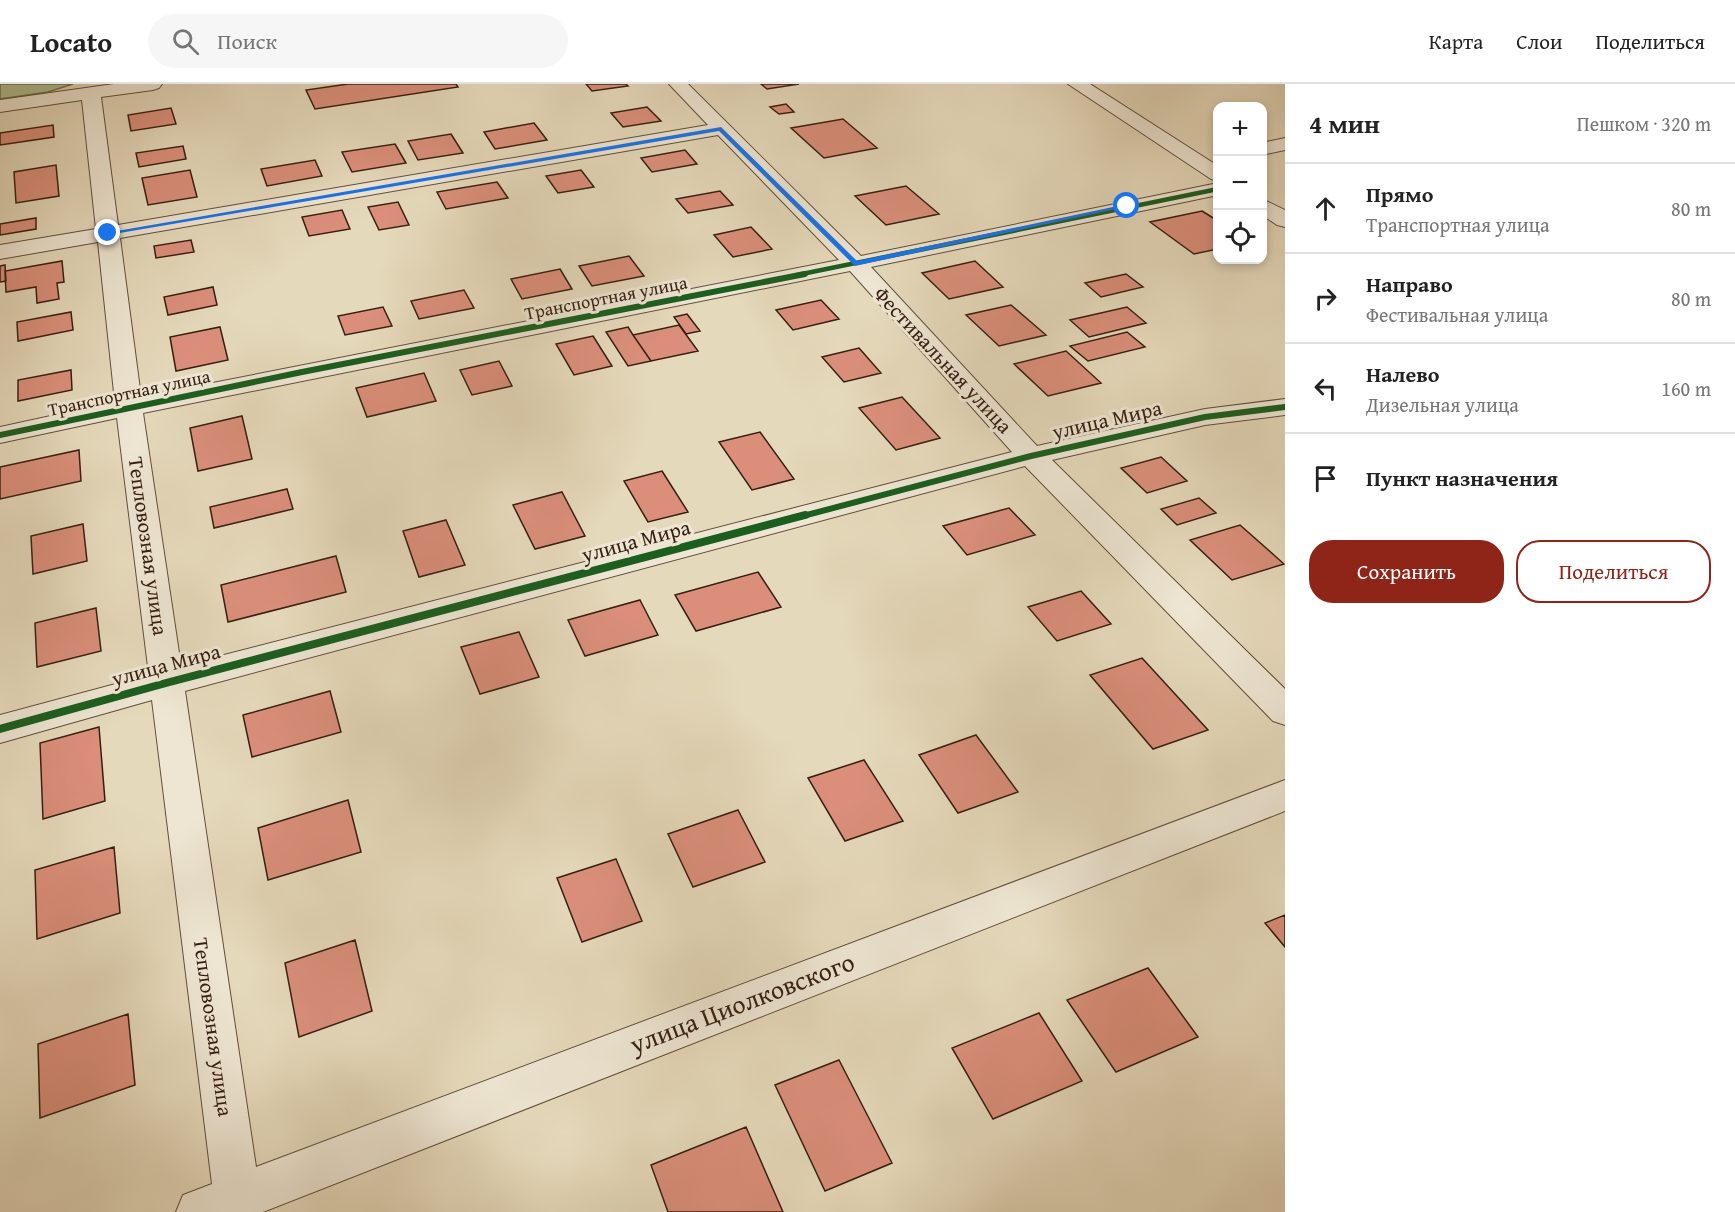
<!DOCTYPE html>
<html lang="ru">
<meta charset="utf-8">
<style>
:root{--surface:#fff;--page:#f6f6f6;--text:#222;--muted:#767676;--line:#e0e0e0;--accent:#8f2418}
body{margin:0;font-family:"Gentium Book Plus",serif;background:var(--page);color:var(--text)}
.controls{position:absolute;right:18px;top:18px;display:grid;overflow:hidden;border-radius:12px;box-shadow:0 3px 9px #0003}
.controls button{width:54px;height:54px;display:grid;place-items:center;padding:0;border:0;border-bottom:2px solid var(--line);background:var(--surface);color:var(--text);font:30px sans-serif}
.stop{position:absolute;width:18px;height:18px;margin:-14px;border:4px solid #1a73e8;border-radius:50%;background:#fff}
.stop.end{background:#1a73e8;border-color:#fff;box-shadow:0 2px 6px #0008}
.list{margin:0;padding:0;list-style:none}
h2{display:flex;justify-content:space-between;align-items:center;height:78px;margin:0;padding:0 24px;font-size:26px}
h2 small{font-size:20px;font-weight:400;color:var(--muted)}
.list li{display:grid;grid-template-columns:39px 1fr auto;gap:18px;align-items:center;box-sizing:border-box;height:90px;padding:0 24px;border-top:2px solid var(--line)}
.list b{display:block;font-size:22px;white-space:nowrap}
.list p{margin:0;font-size:20px;white-space:nowrap;color:var(--muted)}
.list em{font-size:20px;font-style:normal;color:var(--muted)}
.actions{display:flex;gap:12px;padding:18px 24px}
.actions a{flex:1;padding:14px 0;border:2px solid var(--accent);border-radius:24px;text-align:center;font-size:21px;color:var(--accent)}
.actions .main{background:var(--accent);color:#fff}
.icon{flex:none;width:33px;height:33px;fill:none;stroke:currentColor;stroke-width:2;stroke-linecap:round;stroke-linejoin:round}
.map{position:relative;flex:none;width:1285px;height:1128px;overflow:hidden}
header{display:flex;align-items:center;gap:36px;box-sizing:border-box;height:84px;padding:0 30px;background:var(--surface);border-bottom:2px solid var(--line)}
header strong{font-size:28px}
nav{display:flex;gap:33px;margin-inline-start:auto;font-size:21px}
.search{width:420px;height:54px;background:var(--page);display:flex;align-items:center;gap:15px;box-sizing:border-box;padding:0 21px;border-radius:33px;color:var(--muted);font-size:22px}
main{display:flex}
aside{flex:1;background:var(--surface)}
.map>svg:first-child{display:block}
.green{fill:#afc094;stroke:#727052;stroke-width:1.5}
.building{fill:#db8f7b;stroke:#361f10;stroke-width:1.5}
.lines{fill:none;stroke-linecap:round;stroke-linejoin:round}
.minor-casing{stroke:#624e3b;stroke-width:2}
.minor{fill:#eee6d3;fill-rule:evenodd}
.cycleway-far2-casing{stroke:#eee6d3;stroke-width:7}
.cycleway-far1-casing{stroke:#eee6d3;stroke-width:9}
.cycleway-casing{stroke:#eee6d3;stroke-width:11}
.cycleway-far2{stroke:#1b5e20;stroke-width:4.5}
.cycleway-far1{stroke:#1b5e20;stroke-width:6}
.cycleway{stroke:#1b5e20;stroke-width:8}
.route{fill:#1a73e8}
.labels{text-anchor:middle;stroke-width:6;stroke-linejoin:round;paint-order:stroke}
.far-street-label{font-size:18px;fill:#361f10;stroke:#eee6d3}
.street-label{font-size:21px;fill:#361f10;stroke:#eee6d3}
.near-street-label{font-size:26px;fill:#361f10;stroke:#eee6d3}
</style>
<header>
<strong>Locato</strong>
<div class="search"><svg class="icon" aria-label="search" viewBox="0 0 24 24"><circle cx="10" cy="10" r="6"/><path d="M15 15l6 6"/></svg>Поиск</div>
<nav><a>Карта</a><a>Слои</a><a>Поделиться</a></nav>
</header>
<main>
<div class="map">
<svg width="1285" height="1128" viewBox="0 0 1285 1128">
<rect width="100%" height="100%" fill="#e5d9bb"/>
<filter id="stains"><feTurbulence type="fractalNoise" baseFrequency=".00333" numOctaves="4"/><feColorMatrix values="0 0 0 0 .2 0 0 0 0 .09 0 0 0 0 .02 0 0 0 .5 -.17"/></filter>
<radialGradient id="worn" r=".72"><stop offset=".6" stop-color="#630" stop-opacity="0"/><stop offset="1" stop-color="#630" stop-opacity=".3"/></radialGradient>
<path class="green" d="M0 0H73L48 8 0 15Z"/>
<path class="building" d="M348 0H456L458 3 315 25 306 6Z
M586 0H626L628 2 592 7Z
M761 0H799L767 5Z
M786 20 794 28 779 30 770 23Z
M647 23 661 37 623 43 611 29Z
M171 24 176 40 131 47 128 31Z
M843 35 877 64 824 74 791 44Z
M534 39 547 56 495 65 484 48Z
M53 41 54 53 0 61V49Z
M451 50 463 69 418 76 408 57Z
M395 60 406 79 352 88 342 68Z
M183 62 186 75 139 83 136 69Z
M685 66 697 80 652 88 641 74Z
M315 76 322 92 267 102 261 85Z
M56 81 59 112 16 119 14 88Z
M190 86 197 113 148 121 142 94Z
M581 86 594 103 558 109 546 92Z
M497 98 508 114 446 125 437 108Z
M906 102 939 130 886 141 855 112Z
M720 107 733 121 688 129 676 115Z
M398 118 409 141 379 146 368 123Z
M342 126 350 145 309 152 302 133Z
M1202 127 1218 137V165L1194 170 1150 138Z
M36 134V145L0 151V140Z
M751 143 772 165 733 173 714 151Z
M191 156 194 168 156 174 154 162Z
M629 172 644 192 592 202 579 182Z
M62 177 64 198 57 199 59 215 37 219 36 203 6 208 5 187Z
M975 177 1003 203 949 215 922 189Z
M5 181 6 197 0 198V182Z
M560 185 572 205 522 215 511 195Z
M1126 190 1143 203 1101 213 1085 199Z
M213 203 217 221 168 231 164 213Z
M464 206 474 224 419 235 411 217Z
M821 216 839 235 793 246 776 226Z
M1011 221 1046 251 999 262 966 231Z
M383 223 392 242 345 251 338 232Z
M1127 223 1146 239 1089 253 1070 236Z
M71 228 73 246 18 257 17 238Z
M687 230 700 247 686 250 674 233Z
M679 241 698 267 651 277 633 251Z
M220 243 228 276 176 287 170 253Z
M628 243 633 251 651 277 628 282 606 248Z
M1127 248 1145 263 1088 277 1070 262Z
M593 252 612 282 574 291 556 260Z
M859 264 881 289 844 298 822 273Z
M1066 267 1101 299 1048 312 1014 280Z
M499 277 512 302 472 311 460 286Z
M71 286 72 306 18 317V296Z
M424 289 436 317 367 333 356 304Z
M902 313 940 354 896 366 859 324Z
M242 332 252 375 198 387 190 344Z
M760 348 794 395 752 406 719 358Z
M79 366 81 397 0 415V383Z
M1161 373 1187 397 1147 409 1121 384Z
M662 387 688 428 648 438 624 397Z
M287 405 293 425 214 444 210 423Z
M562 408 585 452 535 465 513 421Z
M1199 414 1216 429 1177 441 1161 425Z
M1009 424 1035 451 967 471 943 442Z
M446 436 465 481 419 493 403 447Z
M83 440 87 477 33 490 31 452Z
M1240 441 1284 480 1232 496 1190 456Z
M336 472 346 508 228 538 221 501Z
M758 488 781 523 696 547 675 511Z
M1081 507 1111 540 1057 557 1028 523Z
M640 516 658 551 585 572 568 536Z
M96 524 101 567 37 583 35 539Z
M519 548 539 593 480 610 461 563Z
M1142 574 1208 646 1153 665 1090 591Z
M330 607 341 648 252 673 243 631Z
M99 643 105 717 43 735 40 659Z
M976 651 1018 708 958 729 919 671Z
M864 676 903 737 845 757 808 694Z
M348 716 361 768 268 796 258 744Z
M738 726 765 778 693 803 668 750Z
M114 763 120 829 37 855 35 786Z
M616 775 642 837 582 858 557 794Z
M1285 831V863L1265 839Z
M355 856 372 927 299 953 285 879Z
M1148 884 1198 953 1116 988 1067 916Z
M1039 929 1082 997 993 1035 952 964Z
M128 930 135 1001 40 1034 38 960Z
M839 976 892 1079 825 1107 775 1001Z
M746 1043 783 1128H668L651 1081Z"/>
<g class="lines">
<defs>
<path id="minor" d="M114 0H162L159 4 153 6 101 13 118 141 708 41 669 0H688L861 172 1218 99V111L871 183 1037 362 1205 325 1285 315V331L1205 341 1052 376 1285 605V641L1273 637 1025 382 185 607 256 1083 1285 696V727L263 1128H176L183 1111 212 1100 152 616 0 659V631L149 591 117 334 0 359V343L115 318 98 158 0 175V161L96 145 82 16 0 28V16ZM718 51 839 176 141 313 120 154ZM850 187 1012 368 181 582 143 329Z
M1068 0H1090L1218 82V97L1211 95Z
M1285 54V66L1262 71V59Z
M1262 115 1285 126V143L1277 141 1262 131Z"/>
</defs>
<use href="#minor" class="minor-casing"/>
<use href="#minor" class="minor"/>
<defs>
<path id="cycleway-far2" d="M797 191 1218 105"/>
<path id="cycleway-far1" d="M0 351 302 288 805 190
M799 433 1031 372 1205 333 1285 323"/>
<path id="cycleway" d="M0 645 166 599 805 431"/>
</defs>
<use href="#cycleway-far2" class="cycleway-far2-casing"/>
<use href="#cycleway-far1" class="cycleway-far1-casing"/>
<use href="#cycleway" class="cycleway-casing"/>
<use href="#cycleway-far2" class="cycleway-far2"/>
<use href="#cycleway-far1" class="cycleway-far1"/>
<use href="#cycleway" class="cycleway"/>
</g>
<path class="route" d="M721 43 857 177 1127 120 1130 122 855 182 719 47 108 151 105 149Z"/>
<g class="labels">
<g class="far-street-label">
<text transform="translate(606 214) rotate(-11)" y="6">Транспортная улица</text>
<text transform="translate(129 309) rotate(-12)" y="6">Транспортная улица</text>
</g>
<g class="street-label">
<text transform="translate(943 276) rotate(47)" y="7">Фестивальная улица</text>
<text transform="translate(1107 336) rotate(-13)" y="7">улица Мира</text>
<text transform="translate(636 457) rotate(-15)" y="7">улица Мира</text>
<text transform="translate(148 462) rotate(82)" y="7">Тепловозная улица</text>
<text transform="translate(166 581) rotate(-15)" y="7">улица Мира</text>
<text transform="translate(213 943) rotate(82)" y="7">Тепловозная улица</text>
</g>
<g class="near-street-label">
<text transform="translate(742 919) rotate(-21)" y="9">улица Циолковского</text>
</g>
</g>
<rect width="100%" height="100%" filter="url(#stains)"/>
<rect width="100%" height="100%" fill="url(#worn)"/>
</svg>
<div class="controls">
<button>+</button>
<button>−</button>
<button><svg class="icon" aria-label="locate" viewBox="0 0 24 24"><circle cx="12" cy="12" r="6"/><path d="M12 2v4M12 18v4M2 12h4M18 12h4"/></svg></button>
</div>
<div class="stop" style="left:1127px;top:122px"></div>
<div class="stop end" style="left:108px;top:149px"></div>
</div>
<aside>
<h2>4 мин<small>Пешком · 320 m</small></h2>
<ul class="list">
<li><svg class="icon" aria-label="ahead" viewBox="0 0 24 24"><path d="M12 20V5M6 11l6-6 6 6"/></svg><div><b>Прямо</b><p>Транспортная улица</p></div><em>80 m</em></li>
<li><svg class="icon" aria-label="right" viewBox="0 0 24 24"><path d="M7 20v-9h11M14 6l5 5-5 5"/></svg><div><b>Направо</b><p>Фестивальная улица</p></div><em>80 m</em></li>
<li><svg class="icon" aria-label="left" viewBox="0 0 24 24"><path d="M17 20v-9H6M10 6l-5 5 5 5"/></svg><div><b>Налево</b><p>Дизельная улица</p></div><em>160 m</em></li>
<li><svg class="icon" aria-label="arrive" viewBox="0 0 24 24"><path d="M6 21V4h12l-3 4 3 4H6"/></svg><div><b>Пункт назначения</b></div></li>
</ul>
<div class="actions"><a class="main">Сохранить</a><a>Поделиться</a></div>
</aside>
</main>
